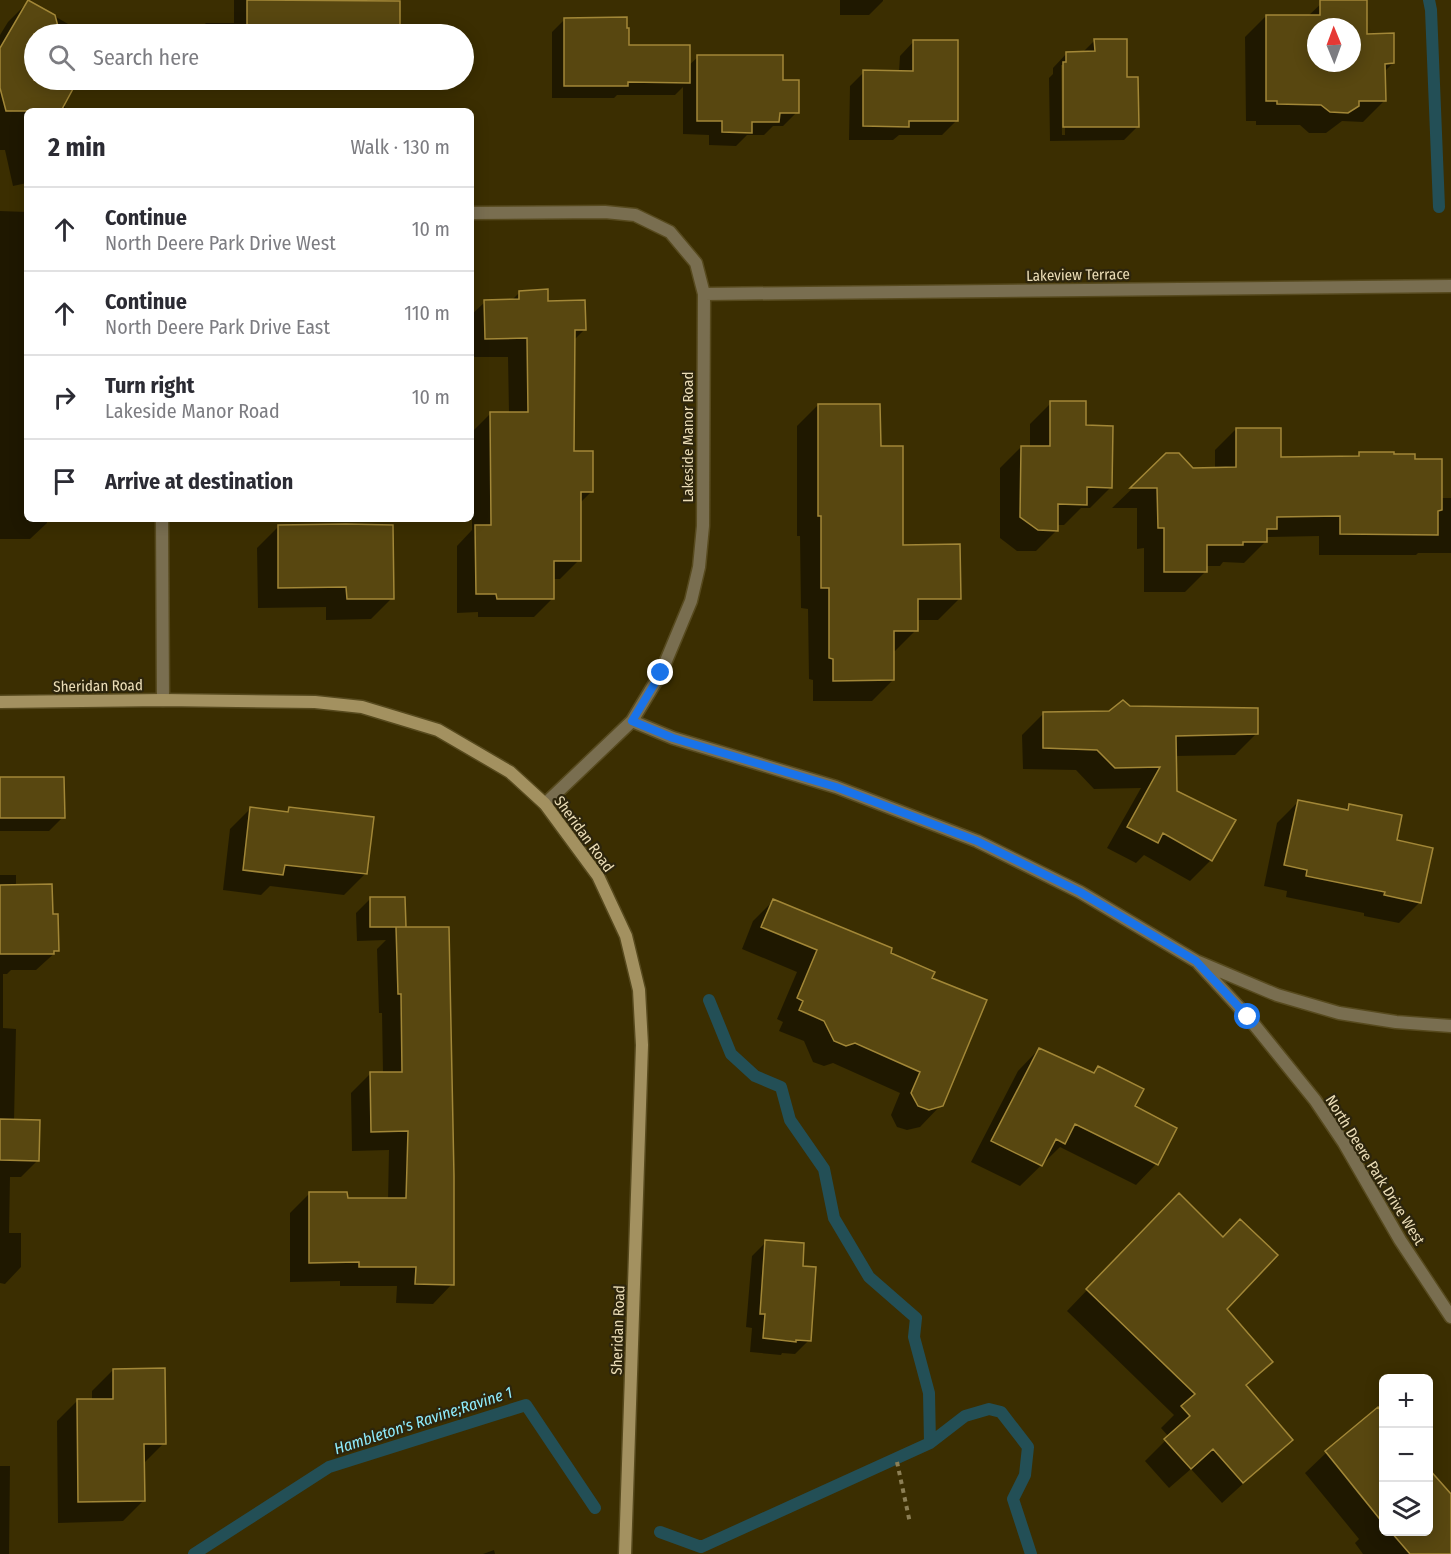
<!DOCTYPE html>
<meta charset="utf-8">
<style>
:root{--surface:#fff;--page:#f7f7f7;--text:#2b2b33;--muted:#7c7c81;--line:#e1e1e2}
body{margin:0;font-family:"Fira Sans Condensed",sans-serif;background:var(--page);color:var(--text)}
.controls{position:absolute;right:18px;bottom:18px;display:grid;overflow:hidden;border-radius:9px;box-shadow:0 3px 15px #0003}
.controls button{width:54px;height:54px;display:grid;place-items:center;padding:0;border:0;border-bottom:2px solid var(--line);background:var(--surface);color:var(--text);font:30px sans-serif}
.compass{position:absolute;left:1307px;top:18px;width:54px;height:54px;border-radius:50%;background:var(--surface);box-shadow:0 3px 15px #0003;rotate:359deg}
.stop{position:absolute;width:18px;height:18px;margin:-14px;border:4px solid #1a73e8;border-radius:50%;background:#fff}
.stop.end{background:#1a73e8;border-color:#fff;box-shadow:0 2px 6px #0008}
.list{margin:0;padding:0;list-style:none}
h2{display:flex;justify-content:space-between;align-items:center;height:78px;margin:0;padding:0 24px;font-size:26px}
h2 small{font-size:20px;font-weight:400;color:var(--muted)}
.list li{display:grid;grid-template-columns:39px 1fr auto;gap:18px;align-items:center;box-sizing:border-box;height:84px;padding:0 24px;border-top:2px solid var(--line)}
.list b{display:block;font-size:22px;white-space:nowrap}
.list p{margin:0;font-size:20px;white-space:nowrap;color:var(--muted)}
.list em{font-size:20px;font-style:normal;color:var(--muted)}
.icon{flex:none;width:33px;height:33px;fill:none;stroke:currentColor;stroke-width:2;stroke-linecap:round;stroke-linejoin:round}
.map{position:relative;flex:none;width:1451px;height:1554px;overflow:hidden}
.search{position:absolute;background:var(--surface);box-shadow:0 3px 15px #0003;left:24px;top:24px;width:450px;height:66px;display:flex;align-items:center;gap:15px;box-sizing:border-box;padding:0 21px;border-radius:33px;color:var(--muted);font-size:22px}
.panel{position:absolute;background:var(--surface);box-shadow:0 3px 15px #0003;left:24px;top:108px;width:450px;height:414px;border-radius:9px}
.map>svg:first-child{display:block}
.shadow{fill:#0007;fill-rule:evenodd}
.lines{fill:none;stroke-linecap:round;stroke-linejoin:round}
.stream{stroke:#234f56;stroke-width:12}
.building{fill:#584710;stroke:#a28737;stroke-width:1.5;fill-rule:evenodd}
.street-casing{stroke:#574a1e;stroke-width:15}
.secondary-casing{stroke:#574a1e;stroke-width:15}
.path{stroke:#8c7f55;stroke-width:4;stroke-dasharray:4.5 4.5;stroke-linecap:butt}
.street{stroke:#796e50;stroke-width:12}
.secondary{stroke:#a39160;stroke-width:12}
.route{stroke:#1a73e8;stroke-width:8}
.labels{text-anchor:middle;stroke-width:4.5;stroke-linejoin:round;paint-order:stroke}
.street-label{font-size:15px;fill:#ebddb7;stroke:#2d250c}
.water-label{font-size:16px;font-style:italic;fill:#8eecfd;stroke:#2d250c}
</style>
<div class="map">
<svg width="1451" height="1554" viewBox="0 0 1451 1554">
<rect width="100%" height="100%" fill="#3b2e01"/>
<path class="shadow" d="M234 0H378V3H398V34H157L163 28 199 29 206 23H234Z
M840 0H883V1L869 15H840Z
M1325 0H1365L1366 35 1393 63 1384 72V101L1363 122 1342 121 1326 133H1309L1300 125H1256V121H1246L1245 37 1266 16H1308ZM1316 27H1352V63H1316Z
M29 1 85 34H34V80H76L64 103 66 111H27V183L13 186 5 150H0V35L8 22Z
M565 19 628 46 688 66 698 57 781 81 797 112 783 126H773L764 135H747L736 146 709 145V135L683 134V87L675 95H617L614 98H552V32Z
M1095 40 1126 79 1138 126 1124 140 1050 141 1049 78 1053 74V68L1067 53H1082ZM1061 65H1064L1065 135H1062Z
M914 41 956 121 942 135H899L893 140H849L850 86 864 72H899L900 56Z
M192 80H265L261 84 192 83Z
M346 80H395L384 90H346Z
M0 211 27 212V519H47V523L30 539H0Z
M520 292 547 302 584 330 574 340 573 452 592 491 579 504V560L560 579H553V598L534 617H478V612L457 613V546L472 530V432L491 413H509L508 357H471V315L485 302 511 301Z
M1051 403 1085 427 1111 487 1090 508H1081L1064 525H1057V530L1036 551H1017L1000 538V468L1021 447H1030V424Z
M818 405 879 447 901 546 959 599 938 620H916V630L895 651H893V680L872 701H813V680L809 679 808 609 801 608 800 536H797V426Z
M1236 429 1279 458H1356L1360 453 1414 461 1440 498H1451V553H1418L1416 555H1319V536L1266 537 1265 542 1244 563 1223 562 1220 566H1206V571L1185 592H1144V548L1137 549V508H1112L1167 455 1192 470 1215 469V450Z
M278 527 392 598 371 619 326 620V607L258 608 257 548Z
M1130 708 1256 734 1235 755 1175 756 1176 792 1211 860 1190 881 1144 855 1136 863 1107 848 1141 788 1094 789 1076 770 1023 769 1022 735 1043 714 1109 713Z
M0 778 63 817 49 831H0Z
M1298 802 1344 811 1349 805 1395 842 1420 902 1399 923 1364 916V913L1286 897 1287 891 1264 886 1277 823Z
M251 808 285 813 289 808 365 874 344 895 270 886 261 895 223 890 230 829Z
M0 875H16V886L51 915 58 950 36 970H11L7 974H3V1028L16 1029 14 1121 37 1161 21 1177H10L9 1233H21V1267L5 1284 0 1283Z
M370 899 404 926 452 1284 433 1304 396 1303 397 1286H340V1281L290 1282V1213L310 1193 346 1199 388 1200 389 1150 352 1151 351 1093 370 1074 383 1073 382 1013H379L377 949 386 940 357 941 356 913Z
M774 900 889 954 930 978 941 1105 920 1127 907 1130 897 1127 891 1115 900 1093 833 1063 824 1066 813 1062 804 1041 779 1031 783 1022 777 1019 797 972 742 949 753 921Z
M1039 1049 1092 1074 1098 1068 1133 1107 1156 1164 1136 1185 1060 1147 1020 1186 971 1162 1018 1071Z
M1158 1216 1225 1309 1271 1362 1245 1387 1291 1440 1222 1503 1191 1469 1169 1488 1145 1461 1169 1437 1161 1428 1174 1415 1067 1311Z
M766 1242 801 1268 809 1340 795 1354 782 1353 781 1355 750 1352 752 1328 746 1327 752 1256Z
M113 1370 164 1443 143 1464 144 1500 123 1521 58 1523 57 1421 78 1400H92V1391Z
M1382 1405 1384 1408V1532H1428L1451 1497V1554H1363L1355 1543 1359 1539 1305 1473 1326 1453Z
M0 1466H10L9 1554H0Z
M494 1550 495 1554H483Z"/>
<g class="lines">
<path class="stream" d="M1429 0 1431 10 1439 207
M709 1000 731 1054 755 1076 781 1087 790 1120 824 1169 834 1218 869 1277 916 1318 914 1337 929 1393 930 1443
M660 1532 701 1547 930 1443 965 1416 989 1409 1001 1412 1028 1447 1025 1475 1013 1499 1031 1554
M194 1554 329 1467 526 1405 595 1508"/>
</g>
<path class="building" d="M28 0 55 15 60 34H34V80H72L74 87 61 111H6L0 88V48Z
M247 0 400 1V34H247Z
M1320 0H1367V34L1394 33V63L1385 64 1386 101H1359V106L1348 113 1330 112 1321 105 1277 104V101H1266V15H1320ZM1316 27H1352V63H1316Z
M627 17V28H629V45H690V83L628 82V86H564V18Z
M1094 39H1127V77H1138L1139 127H1063V62H1066V52L1095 51Z
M913 40H958V121H909V127L863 126V70L913 71Z
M697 55H783V80H799V113H780L779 122H752V133L722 132V121H697Z
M548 289V301L585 300 586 330H575L574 451H593V492H581V561H554V599H497L496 594H476L475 525H491L490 412H528L527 338 485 339 484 300 519 299V291Z
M1050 401H1086V425L1113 426 1112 488 1087 487V505L1058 504V531L1038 530 1020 517 1021 446H1050Z
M818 404H880L881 446H903V545L960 544 961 599H918V631H894V680L833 681V659L829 658V588H821V516H818Z
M1236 428H1281V457L1359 456V452H1394V454H1415V459H1442V510L1438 511V535L1340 534V516L1277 517V529H1267V542H1243V545H1207V572H1164V528H1158L1157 488H1130L1166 453H1179L1193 468 1236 467Z
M346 524 393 525 394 599H347L346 587 278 588V525Z
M1123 700 1130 706 1258 708V734L1176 736 1177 791 1236 820 1212 861 1163 833 1158 843 1127 827 1160 767 1115 768 1097 750 1043 748V712L1109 711Z
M0 777H64L65 818H0Z
M1298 800 1348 810 1349 804 1402 815 1397 840 1433 848 1421 903 1384 895 1385 892 1306 876 1307 870 1284 865Z
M250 807 288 812 289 807 374 817 367 874 285 865 283 875 243 870Z
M52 884 53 914H58L59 951H54V954H0V885Z
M370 897H405L406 927H370Z
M773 899 892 948 891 953 935 972 932 978 987 1000 943 1106 929 1110 918 1106 911 1093 920 1072 855 1043 846 1046 834 1041 824 1021 799 1010 803 1001 797 998 817 950 761 927Z
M396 927H449L454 1176V1285L415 1284 416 1267H359V1262L309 1263V1192H347L348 1198H406L408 1131 371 1132 370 1072H402L401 994H398Z
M1039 1048 1094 1073 1098 1066 1144 1089 1135 1106 1177 1128 1158 1165 1075 1124 1065 1144 1056 1139 1042 1166 991 1141Z
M0 1119 40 1120 39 1161 0 1160Z
M1179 1193 1223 1237 1240 1219 1278 1255 1227 1309 1273 1362 1246 1385 1293 1440 1243 1483 1213 1449 1191 1469 1164 1439 1190 1416 1181 1406 1195 1394 1086 1289Z
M765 1240 804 1243 803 1266 816 1267 811 1341 796 1340V1342L763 1338 765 1314H760Z
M165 1368 166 1444H144L145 1501 78 1502 77 1399H113V1369Z
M1378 1407 1383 1414V1523L1325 1451Z
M1428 1468 1451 1494V1554H1410L1391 1532H1428Z"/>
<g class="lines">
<defs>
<path id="street" d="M471 213 605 212 635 215 670 232 696 263 704 294 703 526 699 567 691 601 661 673 632 721 545 804
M704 294 1451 286
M162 519 163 700
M632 721 673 738 836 787 977 841 1080 892 1196 961 1277 995 1339 1013 1396 1022 1451 1026
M1199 964 1248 1017 1315 1100 1344 1143 1400 1240 1451 1317"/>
<path id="secondary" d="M0 702 163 700 315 702 362 707 438 730 510 772 545 804 598 876 626 936 639 990 642 1045 625 1554"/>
</defs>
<use href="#street" class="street-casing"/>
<use href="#secondary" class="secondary-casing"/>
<path class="path" d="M897 1462 910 1523"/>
<use href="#street" class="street"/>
<use href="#secondary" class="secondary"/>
</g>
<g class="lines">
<path class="route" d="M661 673 632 721 673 738 836 787 977 841 1080 892 1196 961 1248 1017"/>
</g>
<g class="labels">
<g class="street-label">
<text transform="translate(1078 275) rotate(-1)" y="5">Lakeview Terrace</text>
<text transform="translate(688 437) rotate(-90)" y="5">Lakeside Manor Road</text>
<text transform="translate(98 686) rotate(-1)" y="5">Sheridan Road</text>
<text transform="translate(584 834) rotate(54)" y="5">Sheridan Road</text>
<text transform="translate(1375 1170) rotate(58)" y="5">North Deere Park Drive West</text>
<text transform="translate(618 1330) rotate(-88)" y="5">Sheridan Road</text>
</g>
<g class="water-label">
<text transform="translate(423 1420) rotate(-18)" y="6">Hambleton's Ravine;Ravine 1</text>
</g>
</g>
</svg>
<div class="controls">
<button>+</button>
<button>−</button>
<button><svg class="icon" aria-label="layers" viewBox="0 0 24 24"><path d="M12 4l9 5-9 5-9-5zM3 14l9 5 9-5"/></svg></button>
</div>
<svg class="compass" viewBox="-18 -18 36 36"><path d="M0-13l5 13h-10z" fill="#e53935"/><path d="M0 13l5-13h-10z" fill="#7c7c81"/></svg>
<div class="stop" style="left:1248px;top:1017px"></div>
<div class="stop end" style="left:661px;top:673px"></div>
<div class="search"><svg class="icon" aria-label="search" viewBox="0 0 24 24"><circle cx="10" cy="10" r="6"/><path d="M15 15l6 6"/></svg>Search here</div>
<section class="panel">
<h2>2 min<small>Walk · 130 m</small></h2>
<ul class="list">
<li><svg class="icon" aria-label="ahead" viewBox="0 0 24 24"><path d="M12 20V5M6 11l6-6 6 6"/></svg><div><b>Continue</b><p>North Deere Park Drive West</p></div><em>10 m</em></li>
<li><svg class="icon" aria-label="ahead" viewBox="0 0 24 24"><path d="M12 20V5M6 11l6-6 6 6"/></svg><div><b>Continue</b><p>North Deere Park Drive East</p></div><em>110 m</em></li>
<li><svg class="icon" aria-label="right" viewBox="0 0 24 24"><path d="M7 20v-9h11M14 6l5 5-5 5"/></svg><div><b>Turn right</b><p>Lakeside Manor Road</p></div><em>10 m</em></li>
<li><svg class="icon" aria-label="arrive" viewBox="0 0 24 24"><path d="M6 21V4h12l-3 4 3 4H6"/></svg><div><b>Arrive at destination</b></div></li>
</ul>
</section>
</div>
